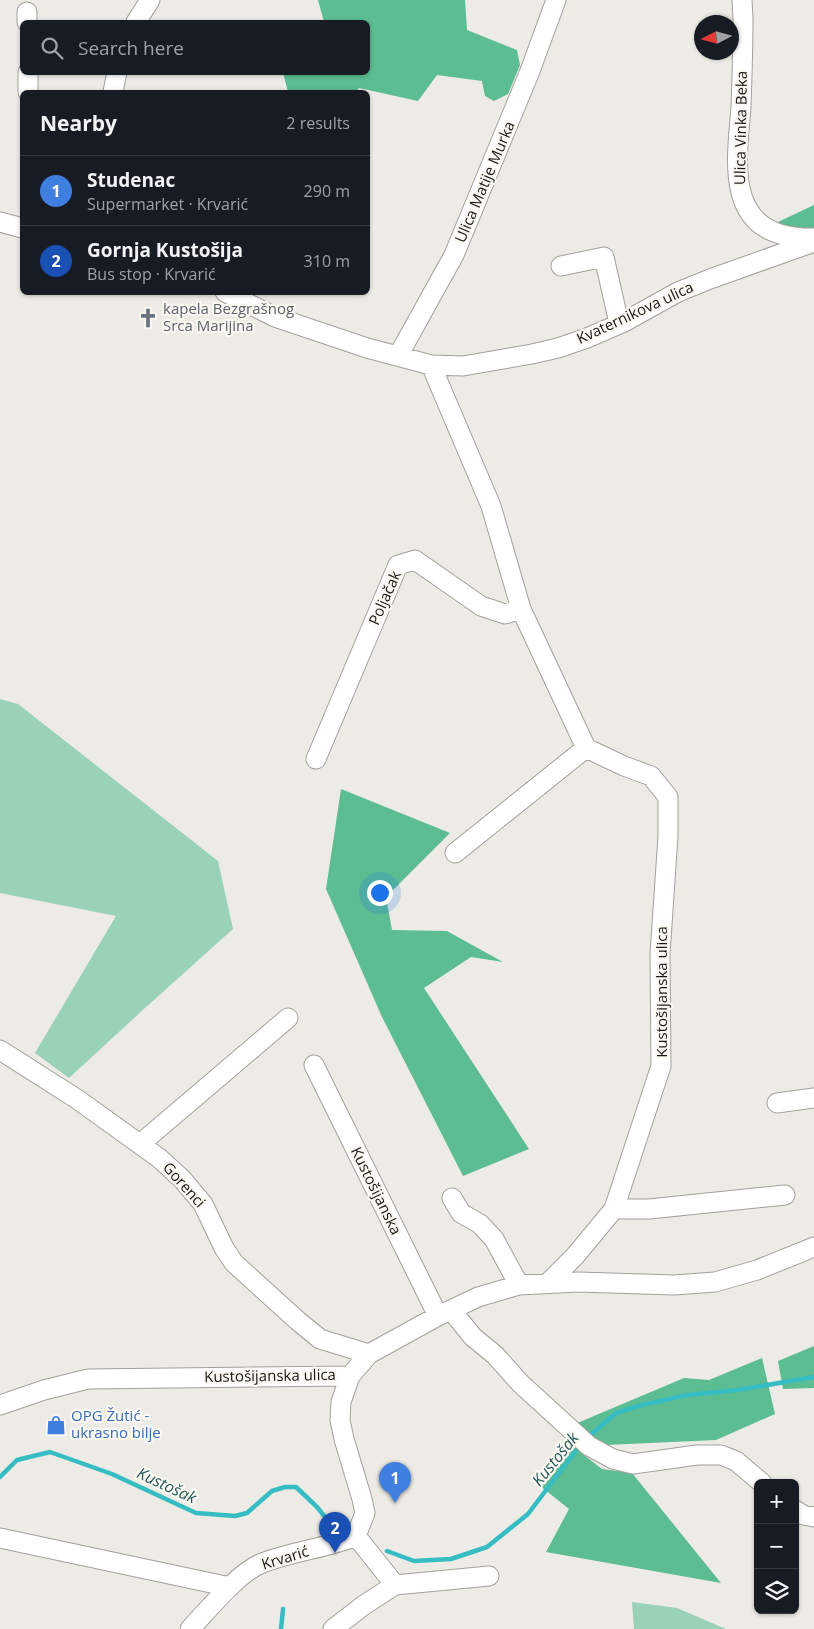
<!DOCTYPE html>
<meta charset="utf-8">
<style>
:root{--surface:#171b24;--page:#242831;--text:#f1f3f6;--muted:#9ea1a6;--line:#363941;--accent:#817619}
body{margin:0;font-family:"Open Sans",sans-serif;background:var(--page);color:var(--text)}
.controls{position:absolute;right:15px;bottom:15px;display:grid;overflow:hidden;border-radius:8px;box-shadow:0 1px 4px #0004}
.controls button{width:45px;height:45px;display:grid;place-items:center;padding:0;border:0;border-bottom:1px solid var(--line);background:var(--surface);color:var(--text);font:25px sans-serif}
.compass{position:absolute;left:694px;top:15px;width:45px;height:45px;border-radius:50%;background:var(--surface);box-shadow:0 1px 4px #0004;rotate:264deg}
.you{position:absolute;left:379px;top:892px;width:18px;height:18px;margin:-12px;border:4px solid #fff;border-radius:50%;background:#1a73e8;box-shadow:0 0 0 8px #1a73e833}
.badge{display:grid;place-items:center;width:32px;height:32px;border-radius:50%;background:var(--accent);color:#fff;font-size:16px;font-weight:700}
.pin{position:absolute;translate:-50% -41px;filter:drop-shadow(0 1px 2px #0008)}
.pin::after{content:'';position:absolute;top:26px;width:18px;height:15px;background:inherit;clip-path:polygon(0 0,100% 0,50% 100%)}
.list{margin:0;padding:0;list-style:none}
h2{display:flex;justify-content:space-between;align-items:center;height:65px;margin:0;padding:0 20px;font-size:21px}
h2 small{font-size:16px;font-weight:400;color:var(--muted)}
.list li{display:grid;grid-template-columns:32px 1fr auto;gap:15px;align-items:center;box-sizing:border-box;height:70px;padding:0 20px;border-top:1px solid var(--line)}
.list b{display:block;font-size:19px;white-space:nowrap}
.list p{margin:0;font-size:16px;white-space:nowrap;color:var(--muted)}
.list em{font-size:16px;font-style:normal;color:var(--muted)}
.icon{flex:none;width:28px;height:28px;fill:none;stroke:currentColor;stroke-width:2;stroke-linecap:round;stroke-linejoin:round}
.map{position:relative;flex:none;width:814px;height:1629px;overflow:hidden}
.search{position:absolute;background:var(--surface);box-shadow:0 1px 4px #0004;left:20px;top:20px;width:350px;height:55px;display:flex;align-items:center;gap:12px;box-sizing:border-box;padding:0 18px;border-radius:8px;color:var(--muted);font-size:19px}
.panel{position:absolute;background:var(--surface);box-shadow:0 1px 4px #0004;left:20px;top:90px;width:350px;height:205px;border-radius:8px}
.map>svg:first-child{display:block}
.green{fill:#99d2b6}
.forest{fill:#5cbc92}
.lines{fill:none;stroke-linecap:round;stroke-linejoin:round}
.stream{stroke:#36bcc3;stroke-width:4.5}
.minor-casing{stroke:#a3a09b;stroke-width:21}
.minor{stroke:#fff;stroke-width:19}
.labels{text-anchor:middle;stroke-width:4.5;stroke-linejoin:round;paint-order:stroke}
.street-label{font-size:15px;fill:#181715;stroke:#fbf8f2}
.worship-label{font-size:15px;fill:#5b616d;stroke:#fbf8f2;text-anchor:start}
.shop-label{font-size:15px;fill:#366cbe;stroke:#fbf8f2;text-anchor:start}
.water-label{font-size:16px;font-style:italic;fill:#23595c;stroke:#fbf8f2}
</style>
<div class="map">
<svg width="814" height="1629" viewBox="0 0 814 1629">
<rect width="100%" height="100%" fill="#edebe5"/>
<path class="green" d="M0 699 18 704 218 861 233 929 145 1008 69 1078 35 1053 116 916 0 893Z
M632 1602 677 1608 726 1629H634Z"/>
<path class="forest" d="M318 0H465L467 30 517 50 520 65 508 94 494 101 485 96 482 81 437 75 418 101 359 88 356 92H288L283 73 368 72V22H324Z
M814 205V231L790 229 778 222Z
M341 789 450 833 386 897 392 930 447 931 503 962 471 957 424 988 529 1149 463 1176 382 1017 326 889Z
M814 1346V1388L783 1389 778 1361Z
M762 1358 775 1414 716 1440 606 1445 575 1424 684 1378 709 1380Z
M567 1442 602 1469 632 1473 721 1583 546 1552 569 1509 539 1485Z"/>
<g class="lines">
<path class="stream" d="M586 1439 616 1413 642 1405 687 1395 738 1390 814 1377
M0 1477 17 1460 50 1452 112 1474 196 1513 235 1516 247 1513 272 1491 285 1487H296L317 1507 333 1527 339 1528
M387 1551 414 1561 451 1559 487 1547 528 1514 581 1444
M281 1629 283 1609"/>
<defs>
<path id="minor" d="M742 0 743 19C743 48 742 78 741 107 738 150 725 218 780 234 790 237 803 238 814 238
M27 12V22
M136 22 150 0
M28 72V92
M113 92 117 72
M0 222 22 228
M561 266 604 257 619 323
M225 292 275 317 367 348 431 365 463 366 532 354 558 348 587 338 624 322 678 292 710 279 814 242
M398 356 454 255 530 71 556 0
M431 365 491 506 521 609
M316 759 398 565 415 560 481 606 505 614 521 609 586 748
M455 853 586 748
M0 1050 77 1099 159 1158 182 1179 203 1204 224 1248 234 1263 298 1321 320 1339 369 1354
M314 1065 438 1316
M777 1103 814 1098
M140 1144 288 1018
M452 1198 461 1213 480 1224 494 1239 519 1285
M614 1209H649L785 1195
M548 1283 575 1256 614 1209 661 1066 660 954 668 836V797L651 776 624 766 586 748
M451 1310 473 1337 495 1355 520 1383 589 1446 613 1459 633 1464 697 1455H721L736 1461 762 1483
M0 1405 44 1390 88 1379 350 1376
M795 1510 803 1515 814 1517
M356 1536 395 1585
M0 1538 230 1587
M190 1629C208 1610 237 1574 260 1564 291 1551 325 1549 356 1536L365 1513 362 1499 344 1439 340 1420 341 1402 350 1376 369 1354 438 1316 478 1297 519 1285 578 1282 674 1285 715 1282 757 1270 814 1247
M333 1629 364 1605 395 1585 489 1576"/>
</defs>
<use href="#minor" class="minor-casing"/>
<use href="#minor" class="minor"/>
</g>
<defs>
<symbol id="church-bare" viewBox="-9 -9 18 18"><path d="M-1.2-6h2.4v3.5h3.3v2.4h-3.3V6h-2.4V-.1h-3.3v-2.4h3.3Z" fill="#6b7280" stroke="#fbf8f2" stroke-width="2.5" paint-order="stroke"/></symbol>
<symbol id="shop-bare" viewBox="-9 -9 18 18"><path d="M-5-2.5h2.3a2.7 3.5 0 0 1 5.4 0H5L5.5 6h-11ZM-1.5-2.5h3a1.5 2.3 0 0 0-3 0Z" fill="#3f7fe0" stroke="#fbf8f2" stroke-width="2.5" paint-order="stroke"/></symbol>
</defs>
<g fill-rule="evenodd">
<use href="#church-bare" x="134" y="304" width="28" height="28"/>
<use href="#shop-bare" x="42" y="1411" width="28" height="28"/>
</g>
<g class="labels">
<g class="street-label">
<text transform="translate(741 128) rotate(-89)" y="5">Ulica Vinka Beka</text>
<text transform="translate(485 182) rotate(-67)" y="5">Ulica Matije Murka</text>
<text transform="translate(635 313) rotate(-25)" y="5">Kvaternikova ulica</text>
<text transform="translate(385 598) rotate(-66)" y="5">Poljačak</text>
<text transform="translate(662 992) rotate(-90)" y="5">Kustošijanska ulica</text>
<text transform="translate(184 1185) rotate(48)" y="5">Gorenci</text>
<text transform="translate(376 1191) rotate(64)" y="5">Kustošijanska</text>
<text transform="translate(270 1376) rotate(-1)" y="5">Kustošijanska ulica</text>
<text transform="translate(285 1558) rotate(-17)" y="5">Krvarić</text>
</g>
<g class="worship-label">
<text x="163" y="314">kapela Bezgrašnog<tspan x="163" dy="17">Srca Marijina</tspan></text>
</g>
<g class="shop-label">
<text x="71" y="1421">OPG Žutić -<tspan x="71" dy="17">ukrasno bilje</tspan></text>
</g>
<g class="water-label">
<text transform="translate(555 1459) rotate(-51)" y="6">Kustošak</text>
<text transform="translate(167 1485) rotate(25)" y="6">Kustošak</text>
</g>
</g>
</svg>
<div class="controls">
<button>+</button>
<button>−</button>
<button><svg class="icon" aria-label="layers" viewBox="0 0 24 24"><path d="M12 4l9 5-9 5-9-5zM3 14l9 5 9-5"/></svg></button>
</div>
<svg class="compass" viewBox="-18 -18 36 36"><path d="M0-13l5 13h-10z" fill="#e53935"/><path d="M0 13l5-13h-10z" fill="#9ea1a6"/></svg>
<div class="you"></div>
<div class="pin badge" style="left:395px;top:1503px;background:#3f7fe0">1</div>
<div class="pin badge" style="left:335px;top:1553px;background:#1a4fb4">2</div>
<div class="search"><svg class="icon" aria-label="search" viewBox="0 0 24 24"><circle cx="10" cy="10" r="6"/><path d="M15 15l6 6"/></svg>Search here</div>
<section class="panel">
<h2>Nearby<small>2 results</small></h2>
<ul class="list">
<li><span class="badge" style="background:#3f7fe0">1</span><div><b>Studenac</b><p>Supermarket · Krvarić</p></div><em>290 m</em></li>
<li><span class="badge" style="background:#1a4fb4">2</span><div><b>Gornja Kustošija</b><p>Bus stop · Krvarić</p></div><em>310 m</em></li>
</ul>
</section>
</div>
